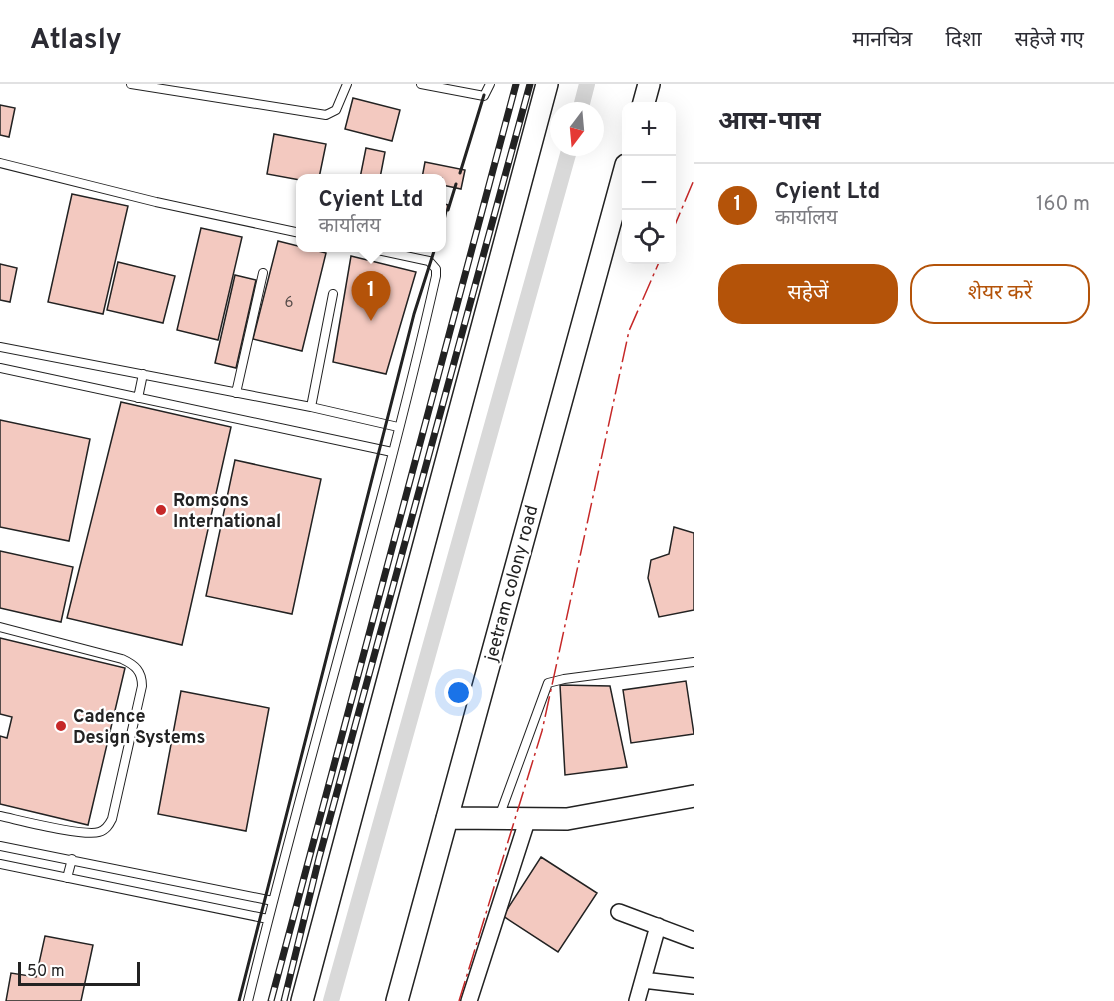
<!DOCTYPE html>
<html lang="hi">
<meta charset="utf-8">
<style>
:root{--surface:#fff;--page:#f2f2f3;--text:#2b2b33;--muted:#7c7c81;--line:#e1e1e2;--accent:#b45309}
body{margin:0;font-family:Overpass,"Noto Sans Devanagari",sans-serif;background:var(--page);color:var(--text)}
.controls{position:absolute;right:18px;top:18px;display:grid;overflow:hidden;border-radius:12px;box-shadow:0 6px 24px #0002}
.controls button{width:54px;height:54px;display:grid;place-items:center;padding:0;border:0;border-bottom:2px solid var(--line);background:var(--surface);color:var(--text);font:30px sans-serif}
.compass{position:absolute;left:550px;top:18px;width:54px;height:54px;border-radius:50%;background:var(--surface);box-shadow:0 6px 24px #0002;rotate:196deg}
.scale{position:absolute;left:18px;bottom:15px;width:122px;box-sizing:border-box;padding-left:6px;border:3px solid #222;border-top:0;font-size:16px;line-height:21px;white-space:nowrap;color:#222;-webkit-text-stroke:4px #fff;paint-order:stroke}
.you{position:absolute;left:459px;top:609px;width:21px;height:21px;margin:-15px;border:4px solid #fff;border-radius:50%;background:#1a73e8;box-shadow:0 0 0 9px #1a73e833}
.badge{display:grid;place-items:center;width:39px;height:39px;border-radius:50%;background:var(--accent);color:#fff;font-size:20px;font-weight:700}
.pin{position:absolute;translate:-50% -50px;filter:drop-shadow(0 2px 3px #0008)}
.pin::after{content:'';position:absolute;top:32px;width:21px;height:18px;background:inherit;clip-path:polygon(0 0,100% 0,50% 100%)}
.popup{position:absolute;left:296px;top:90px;width:150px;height:78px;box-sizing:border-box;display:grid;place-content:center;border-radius:12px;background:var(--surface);filter:drop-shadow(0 2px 4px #0005);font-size:20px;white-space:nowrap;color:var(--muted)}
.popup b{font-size:22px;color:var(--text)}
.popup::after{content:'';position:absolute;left:50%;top:100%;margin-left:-12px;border:12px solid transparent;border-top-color:var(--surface)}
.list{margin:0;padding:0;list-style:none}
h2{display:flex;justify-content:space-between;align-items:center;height:78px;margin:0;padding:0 24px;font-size:26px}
h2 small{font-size:20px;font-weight:400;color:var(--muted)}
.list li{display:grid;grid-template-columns:39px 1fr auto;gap:18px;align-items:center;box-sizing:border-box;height:84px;padding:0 24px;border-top:2px solid var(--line)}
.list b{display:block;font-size:22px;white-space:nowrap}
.list p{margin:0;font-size:20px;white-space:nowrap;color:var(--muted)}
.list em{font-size:20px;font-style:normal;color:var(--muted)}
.actions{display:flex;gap:12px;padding:18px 24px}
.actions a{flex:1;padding:14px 0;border:2px solid var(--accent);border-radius:24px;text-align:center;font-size:21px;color:var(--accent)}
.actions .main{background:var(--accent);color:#fff}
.icon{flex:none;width:33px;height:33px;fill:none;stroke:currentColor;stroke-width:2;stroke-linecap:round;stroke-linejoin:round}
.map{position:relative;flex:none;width:694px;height:917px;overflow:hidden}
header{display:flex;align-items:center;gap:36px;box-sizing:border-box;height:84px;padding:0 30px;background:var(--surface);border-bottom:2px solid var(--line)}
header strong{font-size:28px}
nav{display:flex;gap:33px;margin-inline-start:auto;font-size:21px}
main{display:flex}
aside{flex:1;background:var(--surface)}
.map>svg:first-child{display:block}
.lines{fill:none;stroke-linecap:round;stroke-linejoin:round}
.canal{stroke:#d9d9d9;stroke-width:16}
.building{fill:#f3c9c0;stroke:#222;stroke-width:1.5}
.lane-casing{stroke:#222;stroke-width:10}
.street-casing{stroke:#222;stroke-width:18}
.secondary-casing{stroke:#222;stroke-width:24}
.lane{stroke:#fff;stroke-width:8}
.street{stroke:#fff;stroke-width:15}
.secondary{stroke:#fff;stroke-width:21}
.rail-casing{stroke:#222;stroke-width:7}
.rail{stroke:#fff;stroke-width:4.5;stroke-dasharray:14;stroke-linecap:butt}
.wall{stroke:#222;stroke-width:3}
.power{stroke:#c62828;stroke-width:1.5;stroke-dasharray:21 4.5 3 4.5;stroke-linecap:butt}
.poi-dot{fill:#c62828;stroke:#fff;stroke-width:2}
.labels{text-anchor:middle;stroke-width:4.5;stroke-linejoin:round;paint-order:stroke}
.number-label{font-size:15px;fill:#564c4a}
.poi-label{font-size:18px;font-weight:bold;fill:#222;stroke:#fff;text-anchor:start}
.street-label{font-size:18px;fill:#222;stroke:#fff}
</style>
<header>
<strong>Atlasly</strong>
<nav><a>मानचित्र</a><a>दिशा</a><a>सहेजे गए</a></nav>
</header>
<main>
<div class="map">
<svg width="694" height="917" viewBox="0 0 694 917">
<rect width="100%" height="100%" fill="#fff"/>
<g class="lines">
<path class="canal" d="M580 27 587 0
M331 917 570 63"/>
</g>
<path class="building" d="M353 14 400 26 392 57 345 45Z
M0 21 15 24 9 53 0 51Z
M274 50 326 60 319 94 300 96 267 90Z
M366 64 385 68 380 94H360Z
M425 78 465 86 461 105 442 101V94H422Z
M72 110 128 122 103 230 48 218Z
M442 119 448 121 444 140H442Z
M201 144 242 153 218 256 177 246Z
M278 157 326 169 302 267 253 255Z
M351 172 416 188 386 290 333 278Z
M118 178 175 192 163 239 107 226Z
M0 180 17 184 10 218 0 216Z
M235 191 256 196 236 284 215 279Z
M121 318 231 343 182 561 67 534Z
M0 336 90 355 69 457 0 443Z
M235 376 321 395 292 530 206 512Z
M674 443 694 449V526L659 533 648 494 651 476 669 470Z
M0 467 73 483 61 538 0 524Z
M0 554 125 584 88 741 0 720V652L7 654 12 633 0 630Z
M686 597 694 650 631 659 623 606Z
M560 601 610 602 627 683 565 691Z
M181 607 269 624 246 747 158 730Z
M541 773 597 809 558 868 503 832Z
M45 852 93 861 81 917H6L11 889 36 893Z"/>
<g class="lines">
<defs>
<path id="lane" d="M131 0 326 31 336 26 347 0
M421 0 484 12 490 0
M0 79 156 118 300 149
M0 263 311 323 398 343
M0 284 392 368
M236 309 263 189
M138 314 143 290
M311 323 333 210
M0 543 122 575C135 581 142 587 142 602L112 735C109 741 106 746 99 748 84 753 19 736 0 732
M499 733 548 599 564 595 694 578
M0 762 273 817
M0 780 268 835
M67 794 72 775
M248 917C307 674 381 435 436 192V185L429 177 368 164"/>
<path id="street" d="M619 828 694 856
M643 896 694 902
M469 917 528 734
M637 917 658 842"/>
<path id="secondary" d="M643 22 649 0
M447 734 567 735 694 712
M302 917 547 0
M397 917 626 81"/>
</defs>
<use href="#lane" class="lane-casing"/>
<use href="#street" class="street-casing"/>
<use href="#secondary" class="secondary-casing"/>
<use href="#lane" class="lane"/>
<use href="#street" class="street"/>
<use href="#secondary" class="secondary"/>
<defs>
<path id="rail" d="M271 917 516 0
M284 917 319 774 530 0"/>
</defs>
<use href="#rail" class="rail-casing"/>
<use href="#rail" class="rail"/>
<path class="wall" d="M460 89 484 11
M448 126 456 100
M239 917 414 230 435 164"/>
<path class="power" d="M672 148 694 96
M459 917 542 647 629 247 660 176"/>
</g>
<g class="poi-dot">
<circle cx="161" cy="426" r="6"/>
<circle cx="61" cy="642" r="6"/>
</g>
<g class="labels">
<g class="number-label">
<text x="289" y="223">6</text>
</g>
<g class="poi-label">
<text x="173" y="422">Romsons<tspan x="173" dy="21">International</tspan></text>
<text x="73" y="638">Cadence<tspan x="73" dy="21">Design Systems</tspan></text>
</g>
<g class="street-label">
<text transform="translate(511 499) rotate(-75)" y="6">jeetram colony road</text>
</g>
</g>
</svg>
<div class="controls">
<button>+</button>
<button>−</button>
<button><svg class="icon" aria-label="locate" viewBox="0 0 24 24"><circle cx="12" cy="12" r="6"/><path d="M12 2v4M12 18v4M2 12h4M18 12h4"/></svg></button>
</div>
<svg class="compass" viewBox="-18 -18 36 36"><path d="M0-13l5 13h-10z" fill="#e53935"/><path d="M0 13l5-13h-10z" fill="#7c7c81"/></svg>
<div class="scale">50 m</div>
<div class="you"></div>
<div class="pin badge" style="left:371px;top:237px">1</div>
<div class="popup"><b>Cyient Ltd</b>कार्यालय</div>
</div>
<aside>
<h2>आस-पास<small></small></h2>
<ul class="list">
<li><span class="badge">1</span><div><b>Cyient Ltd</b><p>कार्यालय</p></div><em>160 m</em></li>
</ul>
<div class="actions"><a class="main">सहेजें</a><a>शेयर करें</a></div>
</aside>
</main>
